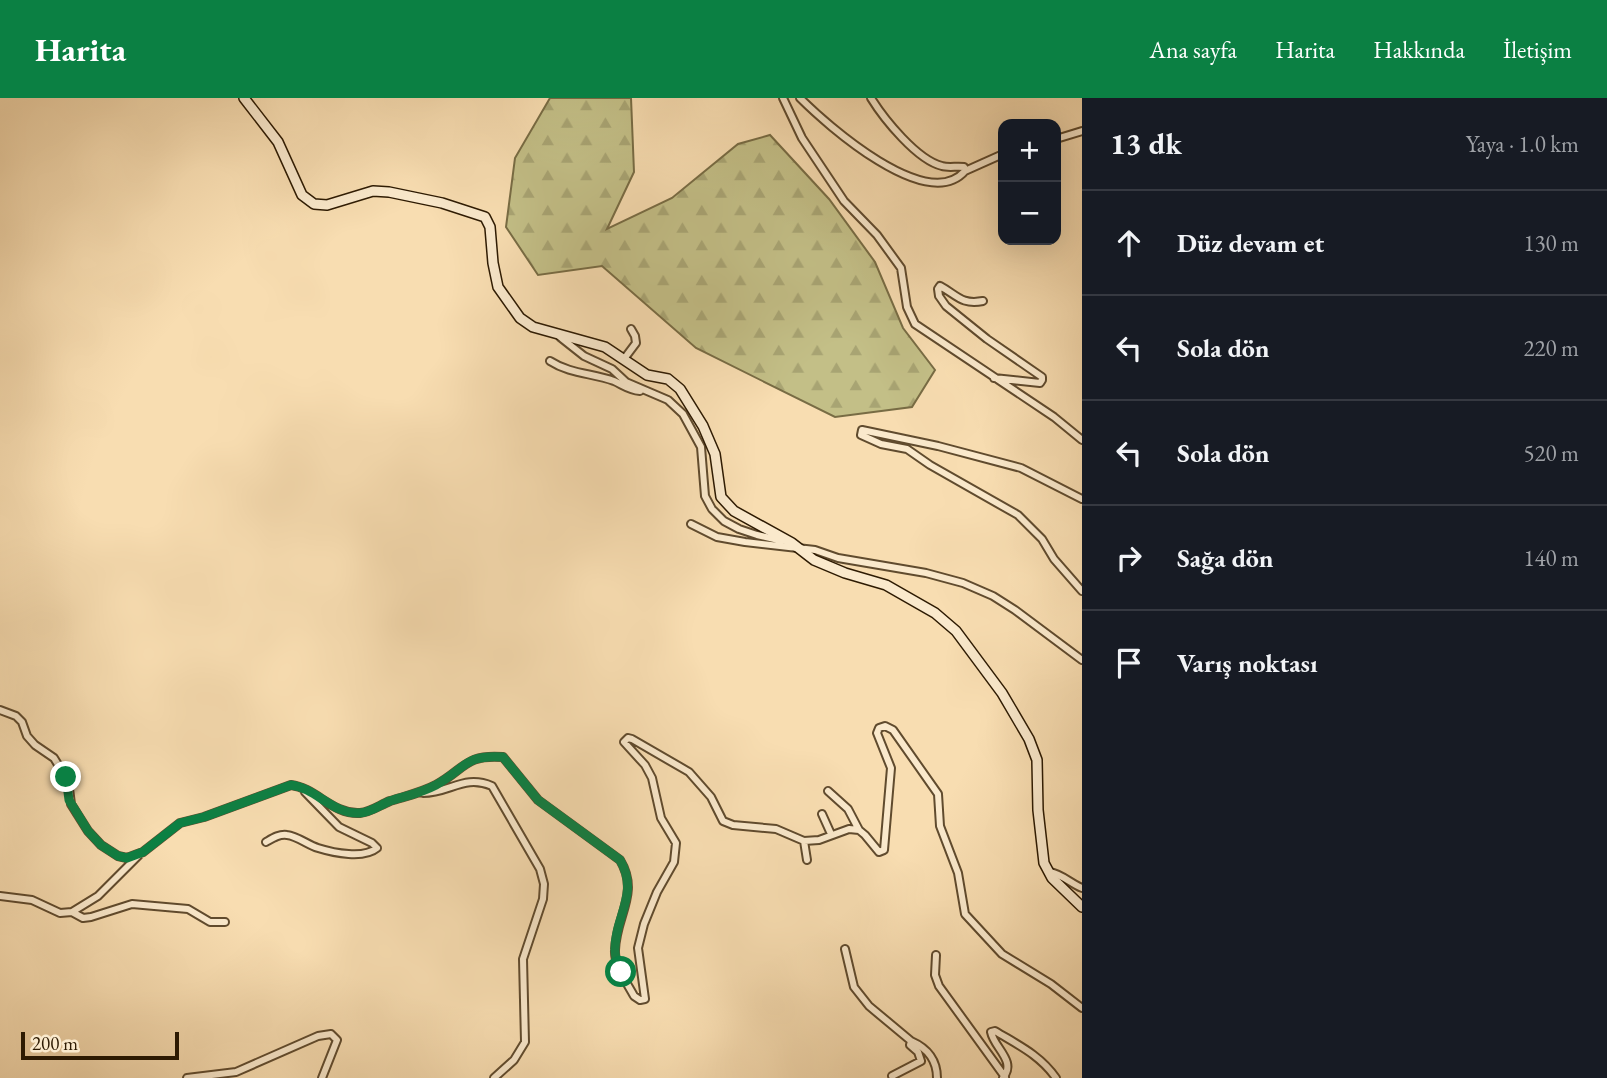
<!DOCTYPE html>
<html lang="tr">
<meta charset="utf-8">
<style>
:root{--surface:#171b24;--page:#20242c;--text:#f1f3f6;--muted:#9ea1a6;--line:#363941;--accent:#0b8043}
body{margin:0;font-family:"EB Garamond",serif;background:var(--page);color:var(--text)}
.controls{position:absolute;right:21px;top:21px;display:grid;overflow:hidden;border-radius:14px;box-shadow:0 7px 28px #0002}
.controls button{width:63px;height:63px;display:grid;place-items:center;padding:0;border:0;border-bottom:2px solid var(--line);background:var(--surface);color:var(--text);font:35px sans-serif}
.scale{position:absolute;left:21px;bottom:18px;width:158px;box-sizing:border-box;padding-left:7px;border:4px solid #2d1a02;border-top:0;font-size:19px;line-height:24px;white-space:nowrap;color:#2d1a02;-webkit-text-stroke:5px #fae9cc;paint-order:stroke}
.stop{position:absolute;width:21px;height:21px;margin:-16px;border:5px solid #0b8043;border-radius:50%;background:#fff}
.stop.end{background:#0b8043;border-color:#fff;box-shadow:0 2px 7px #0008}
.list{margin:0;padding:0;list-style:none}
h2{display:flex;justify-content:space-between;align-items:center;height:91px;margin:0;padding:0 28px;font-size:30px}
h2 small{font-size:23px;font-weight:400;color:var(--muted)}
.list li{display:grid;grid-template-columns:46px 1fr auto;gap:21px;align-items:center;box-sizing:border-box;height:105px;padding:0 28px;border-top:2px solid var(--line)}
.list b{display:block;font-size:26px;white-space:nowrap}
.list em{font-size:23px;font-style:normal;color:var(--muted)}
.icon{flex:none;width:38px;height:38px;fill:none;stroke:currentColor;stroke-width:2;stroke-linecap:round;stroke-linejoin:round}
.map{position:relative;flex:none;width:1082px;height:980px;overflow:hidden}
header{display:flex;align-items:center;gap:42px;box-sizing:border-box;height:98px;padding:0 35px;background:var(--accent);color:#fff}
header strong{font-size:33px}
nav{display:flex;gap:38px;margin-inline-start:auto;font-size:24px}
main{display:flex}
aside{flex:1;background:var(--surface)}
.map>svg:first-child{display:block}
.forest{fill:url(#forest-firs);stroke:#786c44;stroke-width:2}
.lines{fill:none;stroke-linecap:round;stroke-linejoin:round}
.street-casing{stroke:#604b2e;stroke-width:10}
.secondary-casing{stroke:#2d1a02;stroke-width:12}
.street{stroke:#fae9cc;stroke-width:6}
.secondary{stroke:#fae9cc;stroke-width:9}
.route{stroke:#0b8043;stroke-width:9}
</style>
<header>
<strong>Harita</strong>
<nav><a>Ana sayfa</a><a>Harita</a><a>Hakkında</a><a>İletişim</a></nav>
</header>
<main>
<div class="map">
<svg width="1082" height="980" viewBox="0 0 1082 980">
<defs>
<pattern id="forest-firs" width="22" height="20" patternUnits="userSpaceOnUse" patternTransform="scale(1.75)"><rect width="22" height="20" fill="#c3bf87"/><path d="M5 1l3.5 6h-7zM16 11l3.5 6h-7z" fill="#a8a473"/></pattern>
</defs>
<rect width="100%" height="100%" fill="#f8ddb1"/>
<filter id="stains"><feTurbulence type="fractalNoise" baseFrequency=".00286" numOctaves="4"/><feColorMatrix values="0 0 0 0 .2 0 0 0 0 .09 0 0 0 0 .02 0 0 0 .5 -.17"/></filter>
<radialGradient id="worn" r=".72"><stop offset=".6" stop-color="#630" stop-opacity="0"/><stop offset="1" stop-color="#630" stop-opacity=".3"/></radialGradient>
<path class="forest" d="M550 0H631L634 74 607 131 672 100 738 46 770 37 829 101 875 164 903 230 935 272 912 309 835 319 696 250 602 168 538 177 506 129 515 60Z"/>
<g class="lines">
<defs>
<path id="street" d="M783 0 802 40 844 103 877 137 901 170 907 209 915 226 1054 319 1082 342
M800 0C827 27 927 116 965 73L964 69C957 68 948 70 942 68 917 62 884 21 871 0
M1056 41 1082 33
M965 73 1003 56
M983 203C961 207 957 197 940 188L938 191 939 198 946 208 987 241 1042 279V282L1040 285 994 280
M560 239 584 258 612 271 626 284 668 302 683 316 701 349 705 398 712 411 724 423 739 431 757 437 783 443
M624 261 636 245 635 238 631 231
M550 263C570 276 592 275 614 283 623 287 629 292 640 293
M1082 401 1021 370 938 348 862 332 861 337 881 346 907 351 930 367 1018 417 1042 441 1054 461 1082 493
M691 426 717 439 745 444 815 452 838 460 926 475 963 485 993 498 1015 512 1082 562
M0 612 16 618 22 624 27 638 35 647 54 660 68 683 71 706 88 733 101 747 118 758 127 760 143 754 180 725 204 719 291 687C316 690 333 717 360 715 371 714 380 707 390 703 406 698 421 695 436 687 465 671 465 656 503 659L538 702 620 762C640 795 616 818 615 852 614 867 627 885 634 898L640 902 645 901 638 850 644 826 657 794 674 764 676 745 661 720 652 680 645 667 624 644 628 640 632 641 689 674 711 699 723 723 733 727 776 731 804 743 819 742 849 731 859 732 865 737 879 754 884 752 891 670 877 635 879 630 885 628 893 632 938 696 940 728 958 775 965 816 1002 856 1051 886 1082 910
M828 693 848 711 859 732
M423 695C450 695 464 676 492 688L540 771 544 786 543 801 523 861 525 944 514 962 494 980
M822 716 831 736
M804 743 807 762
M266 744C273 740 279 736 287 737 297 738 308 747 318 750 334 755 364 761 377 750L372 745 339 729 305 694
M1049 774C1062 776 1070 785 1082 790
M0 798 32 802 60 815 72 814 98 798 139 757
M72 814 83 820 91 819 132 806 188 811 210 824H225
M845 851 854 889 869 908 911 943
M936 857 935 877 939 888 1005 979
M892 978 921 963 918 954 910 947 911 943C927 950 937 962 937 980
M187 980 236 974 318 938 331 936 337 942 322 980
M1003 980C1017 963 994 950 991 934L995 933C1018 947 1040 957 1056 980"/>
<path id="secondary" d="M244 0 278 44 302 97 314 106 327 107 373 93 389 94 442 105 485 119 490 129 493 165 498 189 520 220 533 229 605 249 647 277 668 281 680 291 703 328 715 356 721 399 734 413 792 445 814 462 845 475 886 487 935 515 956 533 1002 595 1029 641 1037 662 1038 712 1044 765 1052 780 1082 809"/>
</defs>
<use href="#street" class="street-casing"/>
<use href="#secondary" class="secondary-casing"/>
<use href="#street" class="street"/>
<use href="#secondary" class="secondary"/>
</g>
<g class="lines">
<path class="route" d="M66 679 69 702 88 733 101 747 118 758 127 760 143 754 180 725 204 719 291 687C316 690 333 717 360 715 371 714 380 707 390 703 406 698 421 695 436 687 465 671 465 656 503 659L538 702 620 762C640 796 614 819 615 853 615 860 619 868 621 874"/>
</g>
<rect width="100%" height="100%" filter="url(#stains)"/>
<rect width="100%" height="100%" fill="url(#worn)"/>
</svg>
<div class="controls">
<button>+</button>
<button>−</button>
</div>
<div class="scale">200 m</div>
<div class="stop" style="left:621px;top:874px"></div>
<div class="stop end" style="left:66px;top:679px"></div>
</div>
<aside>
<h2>13 dk<small>Yaya · 1.0 km</small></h2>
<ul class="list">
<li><svg class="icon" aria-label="ahead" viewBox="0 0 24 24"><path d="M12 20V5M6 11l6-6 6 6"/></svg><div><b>Düz devam et</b></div><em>130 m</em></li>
<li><svg class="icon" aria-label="left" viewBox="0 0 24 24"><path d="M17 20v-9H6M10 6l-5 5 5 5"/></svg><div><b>Sola dön</b></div><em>220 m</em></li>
<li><svg class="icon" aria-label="left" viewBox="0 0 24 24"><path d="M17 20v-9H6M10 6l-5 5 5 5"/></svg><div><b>Sola dön</b></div><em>520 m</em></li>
<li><svg class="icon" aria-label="right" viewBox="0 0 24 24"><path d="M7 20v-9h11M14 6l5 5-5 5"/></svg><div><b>Sağa dön</b></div><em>140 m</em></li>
<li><svg class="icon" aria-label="arrive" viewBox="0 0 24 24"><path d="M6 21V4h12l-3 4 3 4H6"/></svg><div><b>Varış noktası</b></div></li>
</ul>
</aside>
</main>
